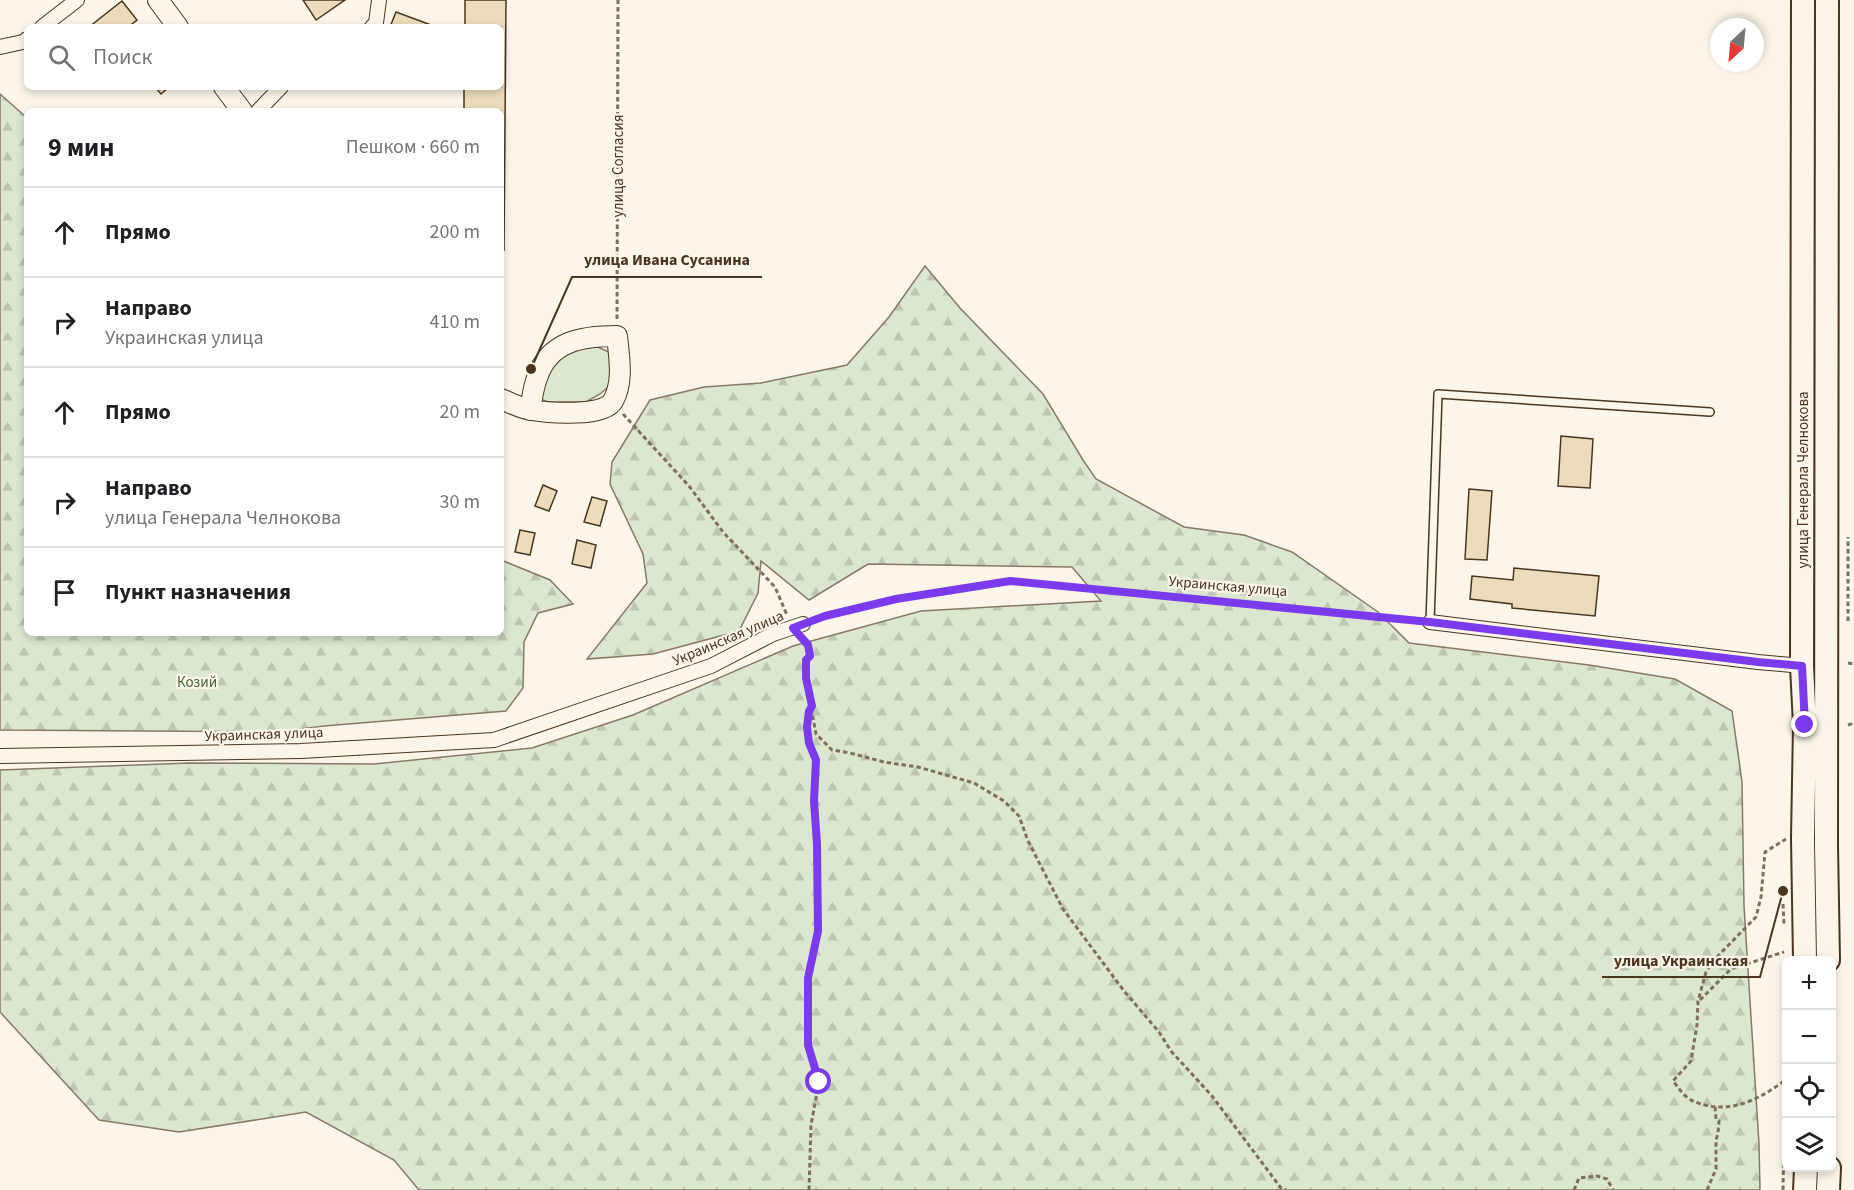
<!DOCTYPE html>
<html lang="ru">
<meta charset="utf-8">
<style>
:root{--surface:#fff;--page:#f2f2f2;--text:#202124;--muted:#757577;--line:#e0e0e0}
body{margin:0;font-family:"Source Sans 3",sans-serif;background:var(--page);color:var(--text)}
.controls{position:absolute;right:18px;bottom:18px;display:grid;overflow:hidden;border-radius:9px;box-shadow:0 3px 9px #0003}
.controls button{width:54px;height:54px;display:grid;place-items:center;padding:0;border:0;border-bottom:2px solid var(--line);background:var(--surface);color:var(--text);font:30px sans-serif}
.compass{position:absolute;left:1710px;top:18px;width:54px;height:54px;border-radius:50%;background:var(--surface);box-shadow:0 3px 9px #0003;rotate:206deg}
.stop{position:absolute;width:18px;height:18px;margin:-14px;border:4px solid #7c3aed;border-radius:50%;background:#fff}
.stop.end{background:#7c3aed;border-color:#fff;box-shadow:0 2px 6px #0008}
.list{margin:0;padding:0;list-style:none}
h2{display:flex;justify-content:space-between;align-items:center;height:78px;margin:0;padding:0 24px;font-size:26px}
h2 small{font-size:20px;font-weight:400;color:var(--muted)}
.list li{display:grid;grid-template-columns:39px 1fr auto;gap:18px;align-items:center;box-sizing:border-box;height:90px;padding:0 24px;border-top:2px solid var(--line)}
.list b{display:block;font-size:22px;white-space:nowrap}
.list p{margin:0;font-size:20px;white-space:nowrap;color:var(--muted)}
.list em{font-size:20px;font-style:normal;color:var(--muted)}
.icon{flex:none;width:33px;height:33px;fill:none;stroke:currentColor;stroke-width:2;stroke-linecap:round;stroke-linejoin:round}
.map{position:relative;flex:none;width:1854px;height:1190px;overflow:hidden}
.search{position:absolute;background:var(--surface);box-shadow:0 3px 9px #0003;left:24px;top:24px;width:480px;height:66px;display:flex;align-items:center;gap:15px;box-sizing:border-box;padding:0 21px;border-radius:9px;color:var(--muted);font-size:22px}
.panel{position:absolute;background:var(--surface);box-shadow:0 3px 9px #0003;left:24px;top:108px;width:480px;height:528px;border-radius:9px}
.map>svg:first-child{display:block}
.grass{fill:#dce7d0;stroke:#887966;stroke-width:1.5}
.forest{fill:url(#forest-firs);stroke:#887966;stroke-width:1.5}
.building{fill:#ecdcbc;stroke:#4a3520;stroke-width:1.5}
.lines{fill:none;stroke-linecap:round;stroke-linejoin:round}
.lane-casing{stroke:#4a3520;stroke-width:10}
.street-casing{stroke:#4a3520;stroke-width:16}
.secondary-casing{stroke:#4a3520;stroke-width:22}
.primary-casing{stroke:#4a3520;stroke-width:26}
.path{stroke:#7f6f5c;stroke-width:3;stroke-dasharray:4.5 3;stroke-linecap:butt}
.lane{stroke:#fbf6e9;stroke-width:7}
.street{stroke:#fbf6e9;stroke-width:14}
.secondary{stroke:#fbf6e9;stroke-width:20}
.primary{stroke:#fbf6e9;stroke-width:22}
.route{stroke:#7c3aed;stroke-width:8}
.labels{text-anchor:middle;stroke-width:4.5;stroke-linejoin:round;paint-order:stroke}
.street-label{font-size:15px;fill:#4a3520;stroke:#fbf6e9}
.park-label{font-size:15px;fill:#436837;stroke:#fbf6e9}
.leader{fill:none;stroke:#4a3520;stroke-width:2}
.callout-dot{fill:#4a3520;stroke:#fbf6e9;stroke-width:2}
.callout-label{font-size:16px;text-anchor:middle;font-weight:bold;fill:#4a3520;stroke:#fbf6e9;stroke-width:4.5;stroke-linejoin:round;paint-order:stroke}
</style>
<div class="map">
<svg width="1854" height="1190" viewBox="0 0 1854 1190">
<defs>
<pattern id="forest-firs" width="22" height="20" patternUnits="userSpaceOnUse" patternTransform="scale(1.5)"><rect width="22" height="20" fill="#dce7d0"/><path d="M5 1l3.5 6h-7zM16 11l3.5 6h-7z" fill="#bec7b2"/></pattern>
</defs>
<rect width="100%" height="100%" fill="#fbf6e9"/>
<path class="grass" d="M591 344 611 353 613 374 607 388 600 394 586 402H548L540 399C550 363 556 357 591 344Z"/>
<path class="forest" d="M0 94 27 118V633H501V560L550 580 573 604 538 613 524 642 523 688 506 711 324 726 278 732 0 730Z
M925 266 960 308 1043 394 1083 460 1096 479 1184 527 1244 535 1292 552 1378 612 1409 643 1589 665 1675 679 1732 711 1742 782 1744 906 1759 1144 1760 1190H419L394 1160 306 1112 179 1132 99 1120 0 1012V770L190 763 374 764 532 748 633 715 793 646 921 611 1101 601 1072 567 868 564 809 600 761 561 758 593 739 631 653 654 587 659 647 583 643 554 610 484 612 462 650 400 704 387 761 383 847 365 889 317Z"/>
<path class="building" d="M303 0H345L316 20Z
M465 0H506L504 250 501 249V111H464V87H501V27H465Z
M122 1 137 20 128 27H89Z
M396 12 431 25 430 27H390Z
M155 87H169L161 94Z
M1561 436 1593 439 1590 488 1558 486Z
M543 485 557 491 549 511 535 506Z
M1469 489 1492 491 1487 560 1465 559Z
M592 497 607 501 600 526 584 522Z
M520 530 535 533 530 555 515 552Z
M577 540 596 545 591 568 572 564Z
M1514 568 1599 576 1595 616 1512 608V604L1470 599 1472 576 1513 580Z"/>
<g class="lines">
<defs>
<path id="lane" d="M1430 622 1438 394 1710 412"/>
<path id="street" d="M42 27 77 0
M372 27 376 23 379 0
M0 47 23 42 27 39
M258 111 281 87
M1430 622 1758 662 1802 666
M0 756 301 751 494 740 711 666 773 634 803 624"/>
<path id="secondary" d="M158 0 178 27
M224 87 242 111
M501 399C511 403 522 409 532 410 549 413 604 417 613 401 624 382 619 356 617 336 584 336 549 340 537 378 533 388 532 400 530 410"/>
<path id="primary" d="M1803 0 1802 666 1805 725 1803 839 1805 960
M1827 0 1826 845 1828 960
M1805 1190 1806 1168
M1828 1190 1829 1168"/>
</defs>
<use href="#lane" class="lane-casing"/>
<use href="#street" class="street-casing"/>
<use href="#secondary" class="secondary-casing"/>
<use href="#primary" class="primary-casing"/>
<path class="path" d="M617 319 618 0
M623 414 689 486 723 532 775 587 787 615
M816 620 896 599 1010 581 1415 620
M1848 621V537
M801 638C807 644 809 647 810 656L806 660V678L816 734 832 750 850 753 884 762 918 767 974 783 1004 801 1019 816 1028 841 1063 909 1124 991 1159 1032 1171 1051 1212 1096 1281 1188 1286 1190
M1848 663 1854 664
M1848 725 1854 723
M1783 904 1784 924
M1700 1000 1731 969 1784 952
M1784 1081C1757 1101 1726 1116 1693 1101 1685 1098 1678 1087 1673 1081L1691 1061 1697 1025 1698 1001 1706 972 1714 960 1756 917 1761 897 1765 852 1786 839
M809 1190 811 1125 819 1082 808 1045V978L818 931 817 844 814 801 816 760 809 743 807 727 809 711 812 706
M1574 1190 1579 1178 1597 1176 1607 1179 1613 1190
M1707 1190 1716 1169V1140L1718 1133 1719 1121 1716 1119 1715 1106
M1783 1190 1786 1018 1785 961"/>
<use href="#lane" class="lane"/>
<use href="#street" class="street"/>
<use href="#secondary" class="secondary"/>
<use href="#primary" class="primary"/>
</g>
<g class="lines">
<path class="route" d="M819 1082 808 1045V978L818 931 817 844 814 801 816 760 809 743 807 727 809 711 812 706 806 678V660L810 656 808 645 793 628 825 616 896 599 1010 581 1430 622 1758 662 1802 666 1805 725"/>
</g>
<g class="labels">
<g class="street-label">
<text transform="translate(618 166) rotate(-90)" y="5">улица Согласия</text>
<text transform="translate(1803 480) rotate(-90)" y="5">улица Генерала Челнокова</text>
<text transform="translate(1228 586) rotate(5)" y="5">Украинская улица</text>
<text transform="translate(728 638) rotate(-23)" y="5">Украинская улица</text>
<text transform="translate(264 734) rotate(-2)" y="5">Украинская улица</text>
</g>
<g class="park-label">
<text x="197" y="687">Козий</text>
</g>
</g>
<path class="leader" d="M531 369L572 277H762M1783 891L1760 977H1602"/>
<g class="callout-dot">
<circle cx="531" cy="369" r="6"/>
<circle cx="1783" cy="891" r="6"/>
</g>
<g class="callout-label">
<text x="667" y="265">улица Ивана Сусанина</text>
<text x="1681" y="966">улица Украинская</text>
</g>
</svg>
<div class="controls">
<button>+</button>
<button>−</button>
<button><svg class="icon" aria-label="locate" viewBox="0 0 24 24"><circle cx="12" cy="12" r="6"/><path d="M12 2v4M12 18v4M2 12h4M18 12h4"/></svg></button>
<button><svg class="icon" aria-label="layers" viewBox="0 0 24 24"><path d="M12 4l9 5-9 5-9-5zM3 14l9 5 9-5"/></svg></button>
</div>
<svg class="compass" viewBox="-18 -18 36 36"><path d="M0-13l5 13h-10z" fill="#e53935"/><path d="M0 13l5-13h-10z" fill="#757577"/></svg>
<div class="stop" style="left:819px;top:1082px"></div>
<div class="stop end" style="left:1805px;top:725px"></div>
<div class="search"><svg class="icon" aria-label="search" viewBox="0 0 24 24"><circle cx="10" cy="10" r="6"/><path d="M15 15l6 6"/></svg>Поиск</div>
<section class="panel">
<h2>9 мин<small>Пешком · 660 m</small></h2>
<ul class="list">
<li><svg class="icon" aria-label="ahead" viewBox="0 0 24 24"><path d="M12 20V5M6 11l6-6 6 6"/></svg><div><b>Прямо</b></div><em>200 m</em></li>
<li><svg class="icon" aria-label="right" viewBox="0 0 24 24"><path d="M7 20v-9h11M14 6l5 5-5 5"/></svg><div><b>Направо</b><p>Украинская улица</p></div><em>410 m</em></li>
<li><svg class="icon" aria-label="ahead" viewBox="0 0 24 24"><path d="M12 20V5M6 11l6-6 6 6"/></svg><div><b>Прямо</b></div><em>20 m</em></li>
<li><svg class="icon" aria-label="right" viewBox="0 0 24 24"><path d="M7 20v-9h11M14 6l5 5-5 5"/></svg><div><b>Направо</b><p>улица Генерала Челнокова</p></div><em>30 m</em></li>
<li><svg class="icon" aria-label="arrive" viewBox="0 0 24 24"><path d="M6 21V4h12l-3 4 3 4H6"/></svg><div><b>Пункт назначения</b></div></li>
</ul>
</section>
</div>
